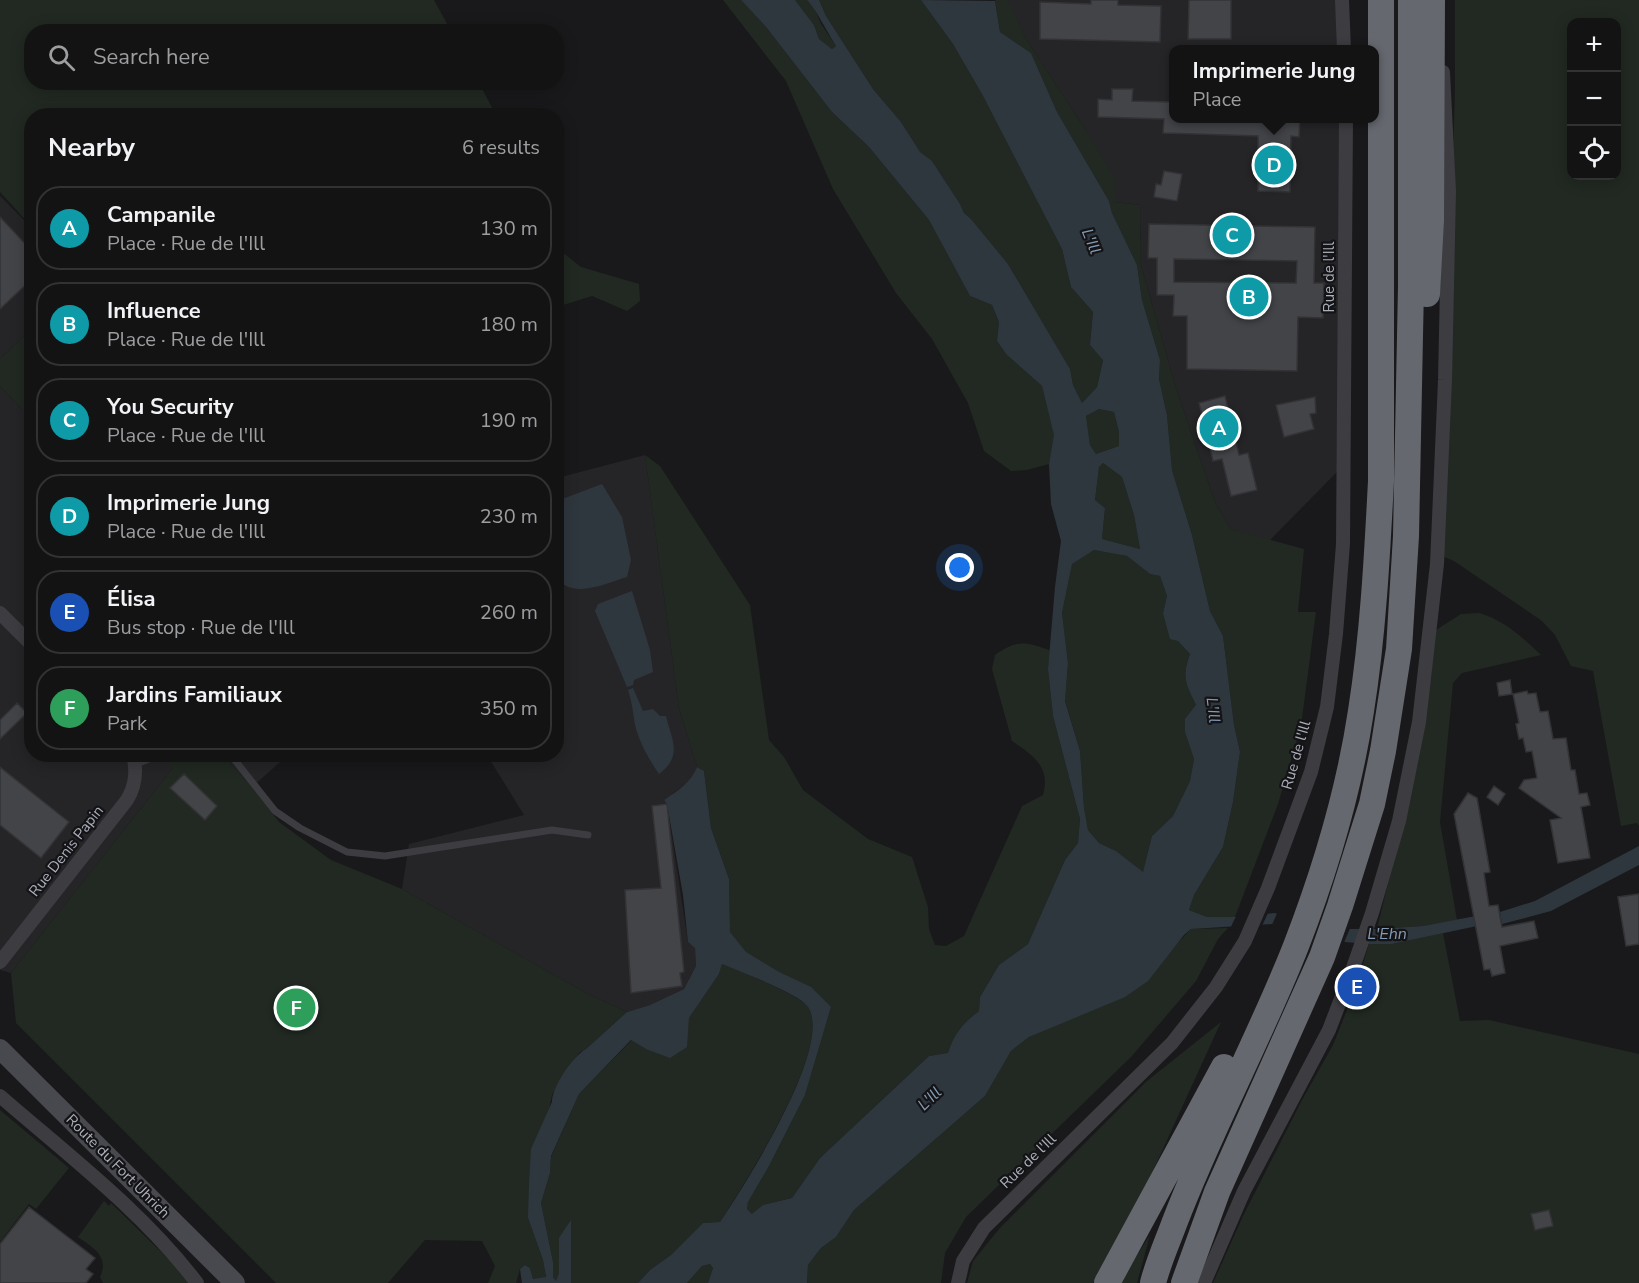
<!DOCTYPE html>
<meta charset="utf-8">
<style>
:root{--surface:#131314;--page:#1c1c1d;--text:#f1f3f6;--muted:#9d9ea0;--line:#323234;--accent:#ebb940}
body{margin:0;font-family:"Nunito Sans",sans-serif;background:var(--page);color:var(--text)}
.controls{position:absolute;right:18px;top:18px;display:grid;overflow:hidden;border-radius:12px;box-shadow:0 3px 15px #0003}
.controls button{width:54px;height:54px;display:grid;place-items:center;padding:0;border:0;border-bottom:2px solid var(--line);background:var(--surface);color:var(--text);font:30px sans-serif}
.you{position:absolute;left:960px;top:568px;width:21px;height:21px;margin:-15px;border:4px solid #fff;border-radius:50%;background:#1a73e8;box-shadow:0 0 0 9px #1a73e833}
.badge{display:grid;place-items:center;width:39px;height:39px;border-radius:50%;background:var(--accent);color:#fff;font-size:20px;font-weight:700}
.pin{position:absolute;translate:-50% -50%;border:3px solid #fff;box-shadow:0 2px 6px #0006}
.popup{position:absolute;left:1169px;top:45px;width:210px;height:78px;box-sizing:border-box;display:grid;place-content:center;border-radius:12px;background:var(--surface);filter:drop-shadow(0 2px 4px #0005);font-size:20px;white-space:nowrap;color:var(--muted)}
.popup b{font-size:22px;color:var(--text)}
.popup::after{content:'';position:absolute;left:50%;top:100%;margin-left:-12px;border:12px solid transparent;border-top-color:var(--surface)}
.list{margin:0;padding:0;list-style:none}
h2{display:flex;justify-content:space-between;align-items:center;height:78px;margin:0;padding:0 24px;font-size:26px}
h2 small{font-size:20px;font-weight:400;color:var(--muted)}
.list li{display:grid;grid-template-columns:39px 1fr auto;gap:18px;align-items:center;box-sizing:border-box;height:84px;margin:0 12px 12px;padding:0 12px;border:2px solid var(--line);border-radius:24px}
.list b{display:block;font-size:22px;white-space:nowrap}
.list p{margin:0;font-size:20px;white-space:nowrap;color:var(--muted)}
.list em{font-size:20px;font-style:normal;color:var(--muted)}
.icon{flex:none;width:33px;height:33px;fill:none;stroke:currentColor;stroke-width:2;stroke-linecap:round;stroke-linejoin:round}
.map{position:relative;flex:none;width:1639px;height:1283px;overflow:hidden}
.search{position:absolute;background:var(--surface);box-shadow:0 3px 15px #0003;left:24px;top:24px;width:540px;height:66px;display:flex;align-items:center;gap:15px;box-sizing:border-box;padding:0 21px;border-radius:24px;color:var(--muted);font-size:22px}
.panel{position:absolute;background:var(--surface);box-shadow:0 3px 15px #0003;left:24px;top:108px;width:540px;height:654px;border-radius:24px}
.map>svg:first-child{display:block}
.built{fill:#252528}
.green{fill:#212922;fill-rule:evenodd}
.water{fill:#2f373e;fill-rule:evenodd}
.pier{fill:#19191b}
.building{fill:#434448;stroke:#333336;stroke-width:1.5;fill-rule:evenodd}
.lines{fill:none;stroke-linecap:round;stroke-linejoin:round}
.lane{stroke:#3c3c41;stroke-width:7}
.street{stroke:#3c3c41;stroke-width:14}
.secondary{stroke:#48494f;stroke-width:20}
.highway{stroke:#666870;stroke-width:26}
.labels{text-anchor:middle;stroke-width:4.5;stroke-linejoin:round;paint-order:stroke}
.street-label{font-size:15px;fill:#abafba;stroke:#141316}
.water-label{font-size:16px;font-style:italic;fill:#849bb3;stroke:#141316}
</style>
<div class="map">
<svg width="1639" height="1283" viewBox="0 0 1639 1283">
<rect width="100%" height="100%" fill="#19191b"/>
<path class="built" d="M1007 0H1338L1342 49 1174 50V118L1344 119 1338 471 1269 541 1231 529 1216 505 1175 385 1141 265 1140 205 1116 202 1085 129 1026 39Z
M0 196 32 228 31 329 0 359Z
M0 386 31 419 32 754 172 755V769L11 973 0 970Z
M645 455 679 708 697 767 694 775 687 783 664 800 667 804 688 942 695 947 696 966 684 989 650 1005 627 1012 586 993 402 889 409 844 524 815 487 755 556 754 557 478Z
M223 755H288L252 787Z"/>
<path class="green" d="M0 0H434L451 31 32 32V82L479 83 496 115 32 116 31 226 0 192Z
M723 0H741L766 27 832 112 869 147 929 220 970 296 992 305 999 322 997 341 1006 354 1042 386 1055 436 1049 464 1027 470 1011 471 984 451 968 403 932 339 896 293 833 189 786 81Z
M795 0H807L812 3 821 24 836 46 832 49 819 39 814 25Z
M819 0H921L953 44 983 96 1062 249 1071 287 1093 312 1090 345 1103 359 1097 387 1082 403 1073 385 1070 369 1008 264 971 219 964 213 960 204 932 161 920 153 901 122 873 89 826 16Z
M995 0H1007L1010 4 1026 39 1085 129 1114 177 1116 202 1140 205 1141 265 1175 385 1216 505 1231 529 1304 549 1298 612H1316L1301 726 1278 804 1235 917H1207L1189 910 1194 895 1223 847 1233 802 1240 752 1234 725 1223 636 1210 611 1192 535 1172 470 1167 415 1159 379 1160 360 1142 300 1137 265 1112 213 1109 201 1057 112 1031 53 1000 32Z
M1455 0H1639V826L1637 823 1621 826 1593 671 1571 666 1555 635 1542 621 1454 561 1442 556 1455 88ZM1572 22H1616V176H1572Z
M557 251 562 252 581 267 639 284 640 301 627 311 592 296 557 307Z
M31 329V419L0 386V359Z
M1099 409 1114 412 1119 432V446L1096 454 1090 445 1086 416Z
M645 455 660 466 750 605 769 740 784 757 803 790 868 839 912 857 928 907 929 929 935 945 946 946 964 936 1022 806 1043 795C1051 767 1033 755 1012 741L992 669 995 655C1018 639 1024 642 1050 650L1048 669 1053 716 1080 819 1078 843 1065 860 1028 944 999 965 980 997 979 1011C963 1023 954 1035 948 1053L929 1056 820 1158 792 1198 763 1205 753 1215 747 1209 748 1202 769 1166 805 1095 831 1007 746 953 730 932 729 879 711 828 704 771 697 767 679 708Z
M1103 463 1122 477 1134 515 1140 549 1102 539 1105 508 1095 500 1099 467Z
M1094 550 1127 556 1150 574 1160 576 1167 596 1163 613 1178 641 1190 654C1182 677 1185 683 1196 705L1185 732 1194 759 1190 781 1173 816 1152 836 1143 873 1116 851 1099 843 1088 830 1084 808 1080 751 1065 700 1068 663 1062 613 1072 563Z
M1479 613C1504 620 1522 637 1541 655L1462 673 1453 683 1440 822 1457 920 1423 926 1377 929 1413 779 1436 630 1461 614Z
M172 755H223L252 787 279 822 331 860 402 889 586 993 627 1012 586 1049 579 1053 552 1095 528 1218 543 1260 546 1278 533 1279 530 1268 525 1265 520 1269 516 1283H488L495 1266 482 1241 425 1240 388 1283H276L16 1023 11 973 172 769Z
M1228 928 1218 939 1196 981 1131 1057 966 1217 945 1253 941 1283H807L808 1265 821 1248 836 1237 854 1210 985 1096 1011 1051 1029 1037 1064 1021 1171 950 1191 929Z
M1443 933 1460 1021 1489 1020 1639 1054V1283H1213L1243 1216 1302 1100 1333 1045 1355 990 1369 944H1392Z
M722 963C738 970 801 996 808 1007 834 1046 743 1186 720 1222L703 1223 671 1255 650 1270 638 1283H571L570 1221 560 1259 559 1273 556 1282 553 1277V1262L541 1203 550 1173 551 1157 579 1094 632 1040 646 1049 686 1047 689 1018 719 974Z
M1221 1022 1120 1243 1093 1283H967L973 1261 999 1229 1147 1081Z
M0 1110 69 1168 36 1209 29 1204 0 1242Z
M104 1201 109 1206 111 1203 193 1283H103L100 1277C110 1256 92 1247 78 1237Z
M1150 1235 1137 1283H1119Z
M710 1264 713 1268 708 1283H687L702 1266Z"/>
<path class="water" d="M741 0H795L814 25 819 39 832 49 836 46C829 35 814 6 807 0H819L826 16 873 89 901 122 920 152 932 161 960 204 964 213 971 219 1008 264 1070 369 1073 385 1082 403 1097 387 1103 360 1090 345 1093 312 1071 287 1062 249 983 96 953 44 921 0 995 1 1000 32 1031 53 1057 112 1109 201 1112 213 1137 265 1142 300 1160 360 1159 379 1167 415 1172 470 1192 535 1210 611 1223 636 1234 725 1240 752 1233 802 1223 847 1194 895 1189 910 1207 917H1235L1274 913 1350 929H1377L1423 926 1476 916 1477 926 1392 944H1369L1345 942 1272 924 1191 929 1184 935 1148 981 1125 997 1029 1037 1011 1051 985 1096 854 1210 836 1237 821 1248 808 1265 807 1283H708L713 1268 710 1264 702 1266 687 1283H638L650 1270 671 1255 703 1223 720 1222C744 1186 834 1046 808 1007 800 994 739 971 722 964L719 974 689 1018 687 1047 670 1058 646 1049 631 1040 579 1094 551 1156 550 1173 541 1203 553 1262V1277L556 1281 559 1273V1238L571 1220V1283H522L520 1269 525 1265 530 1268 533 1279 546 1277 543 1260 528 1218 529 1184 531 1149 552 1102C552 1087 573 1056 586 1049L627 1012 650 1005 684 989 696 966 695 948 688 942 683 895 667 804 664 800C678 790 691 783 697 767L704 771 711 828 729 879 730 932 746 952 779 972 811 987 831 1007 805 1095 769 1166 748 1202 747 1209 752 1214 763 1205 792 1198 820 1158 929 1056 948 1053C954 1034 963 1023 979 1011L980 997 999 965 1028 944 1065 860 1078 843 1080 819 1053 716 1048 669 1055 587 1061 541 1051 504 1049 464 1054 435 1042 386 1006 354 997 341 999 322 992 305 970 296 929 220 869 147 832 112 766 27ZM1099 409 1114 412 1119 432V446L1096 454 1090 445 1086 416ZM1103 463 1122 477 1134 515 1140 549 1102 539 1105 508 1095 500 1099 467ZM1094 550 1127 556 1150 574 1160 576 1167 596 1163 613 1170 639 1178 641 1190 654C1182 677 1185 683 1196 705L1185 719V732L1194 759 1190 781 1173 816 1152 836 1143 872 1116 851 1099 843 1088 830 1084 808 1080 751 1065 701 1068 663 1062 613 1072 564Z
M602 484 622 517 631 560 627 577C606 583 573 600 557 578V501Z
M632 591 650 650 653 672 634 680 633 685 627 687 595 611 598 604Z
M633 688 643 711 653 709 660 716H666C672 741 683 756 659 774 650 761 642 747 637 732 633 718 633 704 628 690Z
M1639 846V865L1551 911 1502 924 1500 912 1535 901Z"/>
<path class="pier" d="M1269 911 1261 928 1229 931 1237 914Z
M1278 911 1351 926 1343 945 1271 927Z"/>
<path class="building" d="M1091 0H1118V5L1161 6 1160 42 1040 39V2L1091 4Z
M1189 0H1231V39H1188Z
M1112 89H1133L1132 101 1173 102V118H1300L1299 137 1291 136 1290 192 1258 191V136L1163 133 1164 119 1098 117V99L1112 100Z
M1164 171 1182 174 1177 201 1154 197 1156 184 1161 185Z
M0 217 32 251V279L0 309Z
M1149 224 1315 227 1314 283H1324L1323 318 1298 317 1297 371 1187 369V316H1173L1174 295H1157V258H1148ZM1174 259 1297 261 1296 283 1174 282Z
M1225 396 1239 455 1248 453 1257 490 1231 496 1222 459 1213 461 1199 403Z
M1315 397 1316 413 1310 414 1314 429 1284 437 1276 405Z
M1510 680 1512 694 1499 696 1497 683Z
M1527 691 1528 694 1536 693 1540 712 1548 711 1553 739 1566 738 1571 770H1575L1579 794 1587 793 1590 805 1581 807 1590 858 1558 863 1550 820 1561 818 1519 788 1524 780 1537 778 1532 751 1526 752 1523 738 1519 739 1516 724 1519 723 1513 694Z
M17 703 27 713 0 739V720Z
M0 767 69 822 41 858 0 825Z
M184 774 217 806 205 820 170 788Z
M1494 786 1505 794 1498 805 1487 797Z
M1468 793 1477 798 1490 872 1484 873 1489 906 1498 905 1502 927 1534 921 1538 938 1500 946 1505 973 1492 976 1490 969 1484 970 1454 814Z
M667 804 684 972 680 973 682 986 631 993 625 890 661 888 652 806Z
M1639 894V944L1626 946 1618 897Z
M29 1207 95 1258 86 1269 93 1274 86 1283H0V1244Z
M1549 1210 1553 1226 1535 1230 1531 1214Z"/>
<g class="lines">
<path class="lane" d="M230 754 275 811 300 828 347 852 385 856 552 830 588 835
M136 764 154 757 157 754"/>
<path class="street" d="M1342 0 1344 50
M0 613 32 645
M0 962 127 800C136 785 137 771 133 754
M0 1096C68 1155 142 1211 197 1283
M958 1283 963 1261 984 1228 1172 1043 1216 987 1245 941 1268 888 1311 772 1327 707 1336 634 1343 544 1346 118
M1204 1283 1244 1191 1329 1030 1354 965 1372 913 1399 821 1419 722 1437 564 1445 380 1449 191 1443 72"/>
<path class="secondary" d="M0 1049 235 1283"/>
<path class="highway" d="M1427 294 1431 220 1432 0
M1107 1283 1224 1067
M1153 1283C1158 1263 1167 1243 1174 1224 1210 1129 1259 1040 1296 946 1325 871 1349 791 1361 711 1373 635 1377 558 1381 481V0
M1184 1283 1217 1192 1322 957 1340 906 1372 804 1383 751 1399 649 1406 536 1411 286V0"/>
</g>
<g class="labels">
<g class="street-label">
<text transform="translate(1329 277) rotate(-90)" y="5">Rue de l'Ill</text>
<text transform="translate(1296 755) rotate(-74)" y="5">Rue de l'Ill</text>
<text transform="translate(66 851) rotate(-52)" y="5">Rue Denis Papin</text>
<text transform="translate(1028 1161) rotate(-44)" y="5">Rue de l'Ill</text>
<text transform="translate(118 1166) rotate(45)" y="5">Route du Fort Uhrich</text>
</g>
<g class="water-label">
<text transform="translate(1092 241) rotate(68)" y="6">L'Ill</text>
<text transform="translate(1214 710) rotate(83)" y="6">L'Ill</text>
<text x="1387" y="939">L'Ehn</text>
<text transform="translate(929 1098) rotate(-44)" y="6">L'Ill</text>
</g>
</g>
</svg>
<div class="controls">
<button>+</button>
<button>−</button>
<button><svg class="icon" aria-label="locate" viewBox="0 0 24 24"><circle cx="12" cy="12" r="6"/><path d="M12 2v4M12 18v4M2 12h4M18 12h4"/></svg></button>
</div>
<div class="you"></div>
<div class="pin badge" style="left:1219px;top:428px;background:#0f9aa8">A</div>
<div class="pin badge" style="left:1249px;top:297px;background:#0f9aa8">B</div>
<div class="pin badge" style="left:1232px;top:235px;background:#0f9aa8">C</div>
<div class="pin badge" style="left:1274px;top:165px;background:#0f9aa8">D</div>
<div class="popup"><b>Imprimerie Jung</b>Place</div>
<div class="pin badge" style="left:1357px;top:987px;background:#1a4fb4">E</div>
<div class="pin badge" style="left:296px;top:1008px;background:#2e9e5b">F</div>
<div class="search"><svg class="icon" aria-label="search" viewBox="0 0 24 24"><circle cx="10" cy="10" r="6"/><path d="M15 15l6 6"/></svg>Search here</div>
<section class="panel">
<h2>Nearby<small>6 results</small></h2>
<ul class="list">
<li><span class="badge" style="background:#0f9aa8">A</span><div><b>Campanile</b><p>Place · Rue de l'Ill</p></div><em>130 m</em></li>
<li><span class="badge" style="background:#0f9aa8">B</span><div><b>Influence</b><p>Place · Rue de l'Ill</p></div><em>180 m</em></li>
<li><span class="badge" style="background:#0f9aa8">C</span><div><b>You Security</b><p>Place · Rue de l'Ill</p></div><em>190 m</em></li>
<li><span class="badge" style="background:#0f9aa8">D</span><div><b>Imprimerie Jung</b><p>Place · Rue de l'Ill</p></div><em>230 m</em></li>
<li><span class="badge" style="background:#1a4fb4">E</span><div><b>Élisa</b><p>Bus stop · Rue de l'Ill</p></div><em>260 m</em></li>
<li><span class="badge" style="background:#2e9e5b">F</span><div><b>Jardins Familiaux</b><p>Park</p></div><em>350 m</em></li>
</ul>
</section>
</div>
